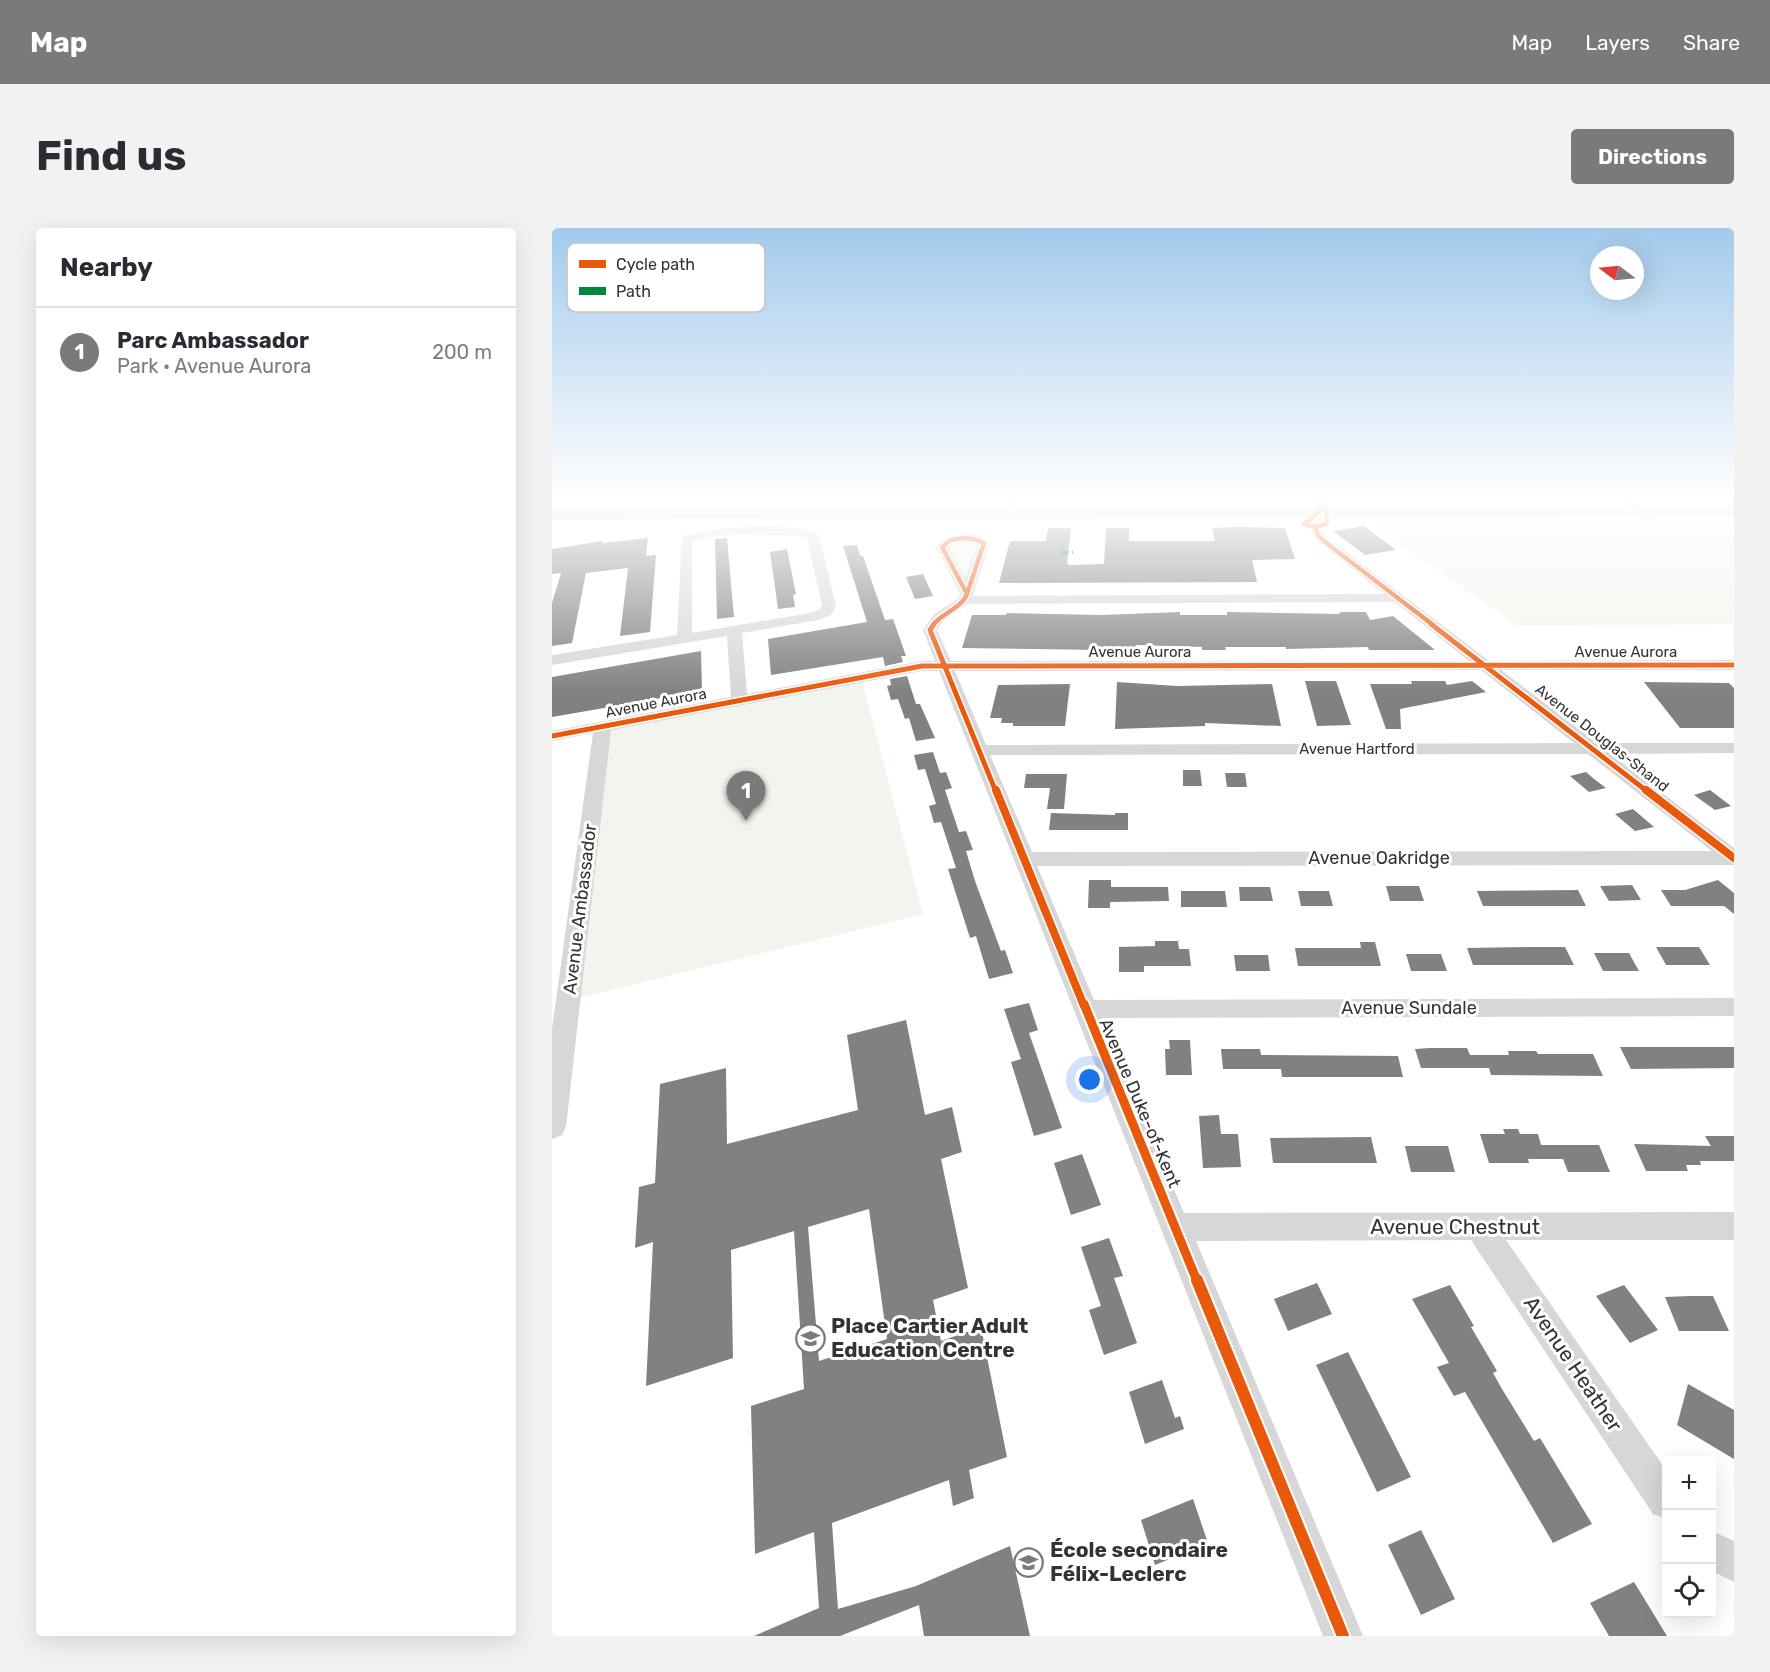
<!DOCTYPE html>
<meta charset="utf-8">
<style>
:root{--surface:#fff;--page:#f2f2f3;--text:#2b2b33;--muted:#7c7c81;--line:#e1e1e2;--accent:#7a7a7a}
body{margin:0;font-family:Rubik,sans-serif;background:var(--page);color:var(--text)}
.controls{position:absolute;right:18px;bottom:18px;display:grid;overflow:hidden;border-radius:6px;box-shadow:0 6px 24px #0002}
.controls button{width:54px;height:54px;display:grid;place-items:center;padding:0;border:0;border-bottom:2px solid var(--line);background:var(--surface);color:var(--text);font:30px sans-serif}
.compass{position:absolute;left:1038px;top:18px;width:54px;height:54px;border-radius:50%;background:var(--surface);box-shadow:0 6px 24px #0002;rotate:286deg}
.you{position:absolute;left:538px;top:852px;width:21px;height:21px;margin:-15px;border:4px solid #fff;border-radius:50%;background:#1a73e8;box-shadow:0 0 0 9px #1a73e833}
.badge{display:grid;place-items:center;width:39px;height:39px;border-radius:50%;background:var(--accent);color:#fff;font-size:20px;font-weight:700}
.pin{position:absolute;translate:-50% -50px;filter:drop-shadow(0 2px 3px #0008)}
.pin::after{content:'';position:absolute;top:32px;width:21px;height:18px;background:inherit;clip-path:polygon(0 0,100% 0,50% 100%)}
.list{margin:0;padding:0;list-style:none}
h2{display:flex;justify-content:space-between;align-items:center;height:78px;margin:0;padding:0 24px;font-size:26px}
h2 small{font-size:20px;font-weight:400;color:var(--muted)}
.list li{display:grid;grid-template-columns:39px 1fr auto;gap:18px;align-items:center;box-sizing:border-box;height:90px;padding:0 24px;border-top:2px solid var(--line)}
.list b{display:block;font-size:22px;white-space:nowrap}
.list p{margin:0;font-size:20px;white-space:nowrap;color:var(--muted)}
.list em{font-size:20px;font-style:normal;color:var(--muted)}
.icon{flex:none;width:33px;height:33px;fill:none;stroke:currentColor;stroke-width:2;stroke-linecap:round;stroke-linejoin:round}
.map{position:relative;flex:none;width:1182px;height:1408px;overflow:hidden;border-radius:6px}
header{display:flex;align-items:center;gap:36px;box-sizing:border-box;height:84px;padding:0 30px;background:var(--accent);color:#fff}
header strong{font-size:28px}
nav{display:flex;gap:33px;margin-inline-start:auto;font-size:21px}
.intro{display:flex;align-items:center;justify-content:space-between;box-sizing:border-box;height:144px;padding:0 36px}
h1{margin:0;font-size:42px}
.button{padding:15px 27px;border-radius:6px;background:var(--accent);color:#fff;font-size:21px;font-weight:700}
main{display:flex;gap:36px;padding:0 36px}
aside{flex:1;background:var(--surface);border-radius:6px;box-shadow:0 6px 24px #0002}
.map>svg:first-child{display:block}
.green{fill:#f1f5ed}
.building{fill:#818181;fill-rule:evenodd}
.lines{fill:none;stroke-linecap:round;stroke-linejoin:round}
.minor{fill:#d7d7d7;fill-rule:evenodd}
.major{fill:#cacaca;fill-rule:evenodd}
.quiet{stroke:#00873e;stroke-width:4;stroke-dasharray:7 4;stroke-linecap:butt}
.cycleway-far4-casing{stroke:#fff;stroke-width:7}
.cycleway-far3-casing{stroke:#fff;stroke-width:8}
.cycleway-far2-casing{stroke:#fff;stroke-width:11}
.cycleway-far1-casing{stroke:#fff;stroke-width:13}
.cycleway-casing{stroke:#fff;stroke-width:16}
.cycleway-far4{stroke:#e8590c;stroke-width:4.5}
.cycleway-far3{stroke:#e8590c;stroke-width:5}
.cycleway-far2{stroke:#e8590c;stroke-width:8}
.cycleway-far1{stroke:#e8590c;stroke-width:9}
.cycleway{stroke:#e8590c;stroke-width:12}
.labels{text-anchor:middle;stroke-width:6;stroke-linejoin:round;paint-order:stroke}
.far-street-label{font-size:15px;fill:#333;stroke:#fff}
.street-label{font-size:18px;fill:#333;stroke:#fff}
.near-street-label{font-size:21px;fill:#333;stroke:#fff}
.near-poi-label{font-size:21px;font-weight:bold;fill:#333;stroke:#fff;text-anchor:start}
.key{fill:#fff;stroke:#c2c2c2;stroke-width:1.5}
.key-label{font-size:16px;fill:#333}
</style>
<header>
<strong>Map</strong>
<nav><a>Map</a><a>Layers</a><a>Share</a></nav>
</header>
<div class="intro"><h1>Find us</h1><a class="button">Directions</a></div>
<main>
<aside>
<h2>Nearby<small></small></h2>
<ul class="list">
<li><span class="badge">1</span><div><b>Parc Ambassador</b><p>Park · Avenue Aurora</p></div><em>200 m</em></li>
</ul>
</aside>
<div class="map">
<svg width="1182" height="1408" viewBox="0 0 1182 1408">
<rect width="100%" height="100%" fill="#fff"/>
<path class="green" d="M1182 296V396L966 398 820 297Z
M409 312 428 315 412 352 397 322V316Z
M309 449 371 686 22 771 51 499Z"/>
<path class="building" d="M812 298 844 322 813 327 781 303Z
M684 299 733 300 743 331 700 332 705 354 447 355 458 313H494L496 300H519L515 336 519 337 552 336 554 300H577V313H663L660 300Z
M96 310 94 328 104 327 98 404 68 408 76 340 34 345 20 415 0 418V375L9 345 0 346V321L51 313V315Z
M175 310 182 389 165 391 163 311Z
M305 317 308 328H311L333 392 341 391 354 428H349L351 434 333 438 331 429 219 447 216 411 315 394 291 318Z
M235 321 244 366 241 367 243 379 226 381 218 324Z
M371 346 381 368 363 371 354 349Z
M628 384V387H675V384L788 386 787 384H814L818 392 841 388 883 422H817L816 419 734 421V419H673L674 422H650V419L584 417 583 420H552V422L410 420 420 387H454L455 385 549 387Z
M149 423 150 463 0 489V449Z
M355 448 364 476H368L383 510 364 513 357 490 353 491 346 471 339 472 335 458 339 457 338 451Z
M753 453H784L799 497 765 498Z
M859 453H893L895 457 920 453 934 464 848 481 849 501H834L818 456H860Z
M565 454 625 458 720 456 729 498 653 495V498L563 501Z
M1092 454 1177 455 1182 460V500H1128Z
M518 456 513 498H461V495H449L450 490H438L446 457Z
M381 524 388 545 394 544 400 560 393 562 407 604 414 603 421 622 414 623 423 653 449 723 453 722 461 745 437 751 424 708 418 710 396 641 404 640 389 594 382 595 377 578 384 576 373 541 366 542 362 527Z
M631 542H648L650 558H631Z
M1034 544 1042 551 1054 560 1037 564 1018 548Z
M673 545H693L695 559H675Z
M474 546H515L512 581H495L498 560H472Z
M1158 562 1179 578 1163 582 1142 567Z
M1081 581 1102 599 1083 603 1063 586Z
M499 585 563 587V585H576V602H497Z
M537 652H559V659H616L617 673 558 674V680H536Z
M1166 652 1182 665V686L1172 678H1119L1109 662H1133Z
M1080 657 1089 672 1057 673 1048 658Z
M834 658H867L872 673H838Z
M687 659H718L721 673H688Z
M1026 662 1034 678H931L925 663Z
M629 663H673L675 679H629Z
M746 663H777L781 678H749Z
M603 713H626L627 721H637L639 738H592V744H567V719L603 718Z
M808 714H823L829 738H746L743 720H809Z
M975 719H1013L1022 737H921L915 720Z
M1104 719H1147L1158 737H1114Z
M1042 725H1077L1087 743H1051Z
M854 726H889L895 743H859Z
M682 727H716L718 743H684Z
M477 775 486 802 477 805 510 900 482 908 459 834 469 831 452 781Z
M354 792 373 887 400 879 410 924 389 931 416 1060 381 1072 389 1113 429 1099 455 1229 417 1242 422 1270 401 1278 397 1252 280 1295 286 1381 364 1358 458 1318 478 1408H372L367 1377 288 1408H202L267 1380 262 1304 203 1326 199 1178 252 1161 242 1003 179 1022 181 1130 94 1158 101 1014 83 1020 87 959 103 955 108 856 174 840 175 916 306 882 295 807ZM317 981 335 1111 267 1133 256 999Z
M617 812H638L640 847H614L613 821H618Z
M1068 819H1182V840L1079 841Z
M878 820H915L918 827H957L956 823H984L986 826H1041L1051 848 939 847 937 840H869L863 821Z
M669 821H708L709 827 846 828 851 849H730L729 841H671Z
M667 887 669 906H686L689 939 651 940 647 888Z
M951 901H966L968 906H986L989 917H1047L1058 944H1016L1011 931H976L977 935H937L928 906H953Z
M1153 908H1182V933H1148L1149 937H1134L1136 943H1094L1082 916 1159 918Z
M819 909 825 935H721L718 910Z
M853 918H896L903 944H859Z
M530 926 549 977 519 987 502 935Z
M557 1010 571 1048 562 1050 585 1115 552 1127 537 1082 549 1078 529 1019Z
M765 1055 780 1086 736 1103 722 1071Z
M898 1057 922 1098 919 1099 945 1143 941 1145 950 1161 982 1213 988 1210 1040 1296 1001 1315 913 1164 902 1168 885 1139 897 1135 860 1071Z
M1072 1057 1106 1102 1078 1115 1044 1068Z
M1138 1068H1161L1177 1103H1127L1113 1069Z
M796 1124 859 1249 825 1264 764 1137Z
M610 1152 623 1190 628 1188 632 1201 593 1216 577 1164Z
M1136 1156 1182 1182V1231L1125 1197Z
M641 1271 656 1315 603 1337 589 1292Z
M869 1302 903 1371 869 1387 836 1317Z
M1082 1354 1090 1367 1115 1408H1057L1038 1375Z"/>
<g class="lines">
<path class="minor" d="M456 268H467L463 279 459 280 453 277Z
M758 268H769V300L775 309 937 433 1182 432V442H949L1045 515H1182V525L1059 526 1182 620V637L485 638 542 772 1182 770V788L550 790 632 985 1182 984V1012H954L1114 1242V1291L1101 1286 919 1012 644 1013 811 1408H771L387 443H370L59 502 14 899 10 907 0 911V801L41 505 0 513V503L179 469 175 408 0 437V427L125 407 130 309C152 299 250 292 267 308L284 378 279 387 266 392 190 405 195 466 370 433H383L371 402 382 386 407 370 408 366 384 319C396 304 424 300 438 315L421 368 832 366 766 314 757 300ZM189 306 248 308 255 310 270 378 268 381 258 385 140 405V314L156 309ZM416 313 425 316 413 350 397 320 406 314ZM843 374 917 433H399L385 402 392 392 416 376ZM929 442 1022 515 434 517 403 443ZM1036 526 1160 623 480 624 438 527Z
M1065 268H1076L1103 291 1101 294H1093Z
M1160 1303 1182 1313V1354L1160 1343Z"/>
<path class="major" d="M1182 278V288L0 292V282Z"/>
<path class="quiet" d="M509 325 521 324"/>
<defs>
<path id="cycleway-far4" d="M773 268 774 278
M774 278 775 296 763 299 752 296Z
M763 299 766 307 773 314 881 397
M410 310 422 311 432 315 415 366 390 319 399 312Z
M381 397C390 385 410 380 415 366"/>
<path id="cycleway-far3" d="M382 396 378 402 444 564
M879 396 1096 564
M0 508 370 438 1182 437"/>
<path id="cycleway-far2" d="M444 562 532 778
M1094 562 1182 630"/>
<path id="cycleway-far1" d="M532 776 645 1053"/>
<path id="cycleway" d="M645 1052 791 1408"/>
</defs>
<use href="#cycleway-far4" class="cycleway-far4-casing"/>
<use href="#cycleway-far3" class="cycleway-far3-casing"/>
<use href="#cycleway-far2" class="cycleway-far2-casing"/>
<use href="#cycleway-far1" class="cycleway-far1-casing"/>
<use href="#cycleway" class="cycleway-casing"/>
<use href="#cycleway-far4" class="cycleway-far4"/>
<use href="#cycleway-far3" class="cycleway-far3"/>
<use href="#cycleway-far2" class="cycleway-far2"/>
<use href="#cycleway-far1" class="cycleway-far1"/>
<use href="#cycleway" class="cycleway"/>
</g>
<linearGradient id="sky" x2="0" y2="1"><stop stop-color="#a3caec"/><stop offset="0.58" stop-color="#fff"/><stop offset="1" stop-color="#fff" stop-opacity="0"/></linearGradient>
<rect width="1182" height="465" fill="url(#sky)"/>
<defs>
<symbol id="school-ring" viewBox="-11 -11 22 22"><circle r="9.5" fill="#fff" stroke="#7a7a7a" stroke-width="1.5"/><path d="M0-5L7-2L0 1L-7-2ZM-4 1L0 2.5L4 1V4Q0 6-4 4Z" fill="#7a7a7a"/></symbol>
</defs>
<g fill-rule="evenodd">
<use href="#school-ring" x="242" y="1094" width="33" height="33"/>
<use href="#school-ring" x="460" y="1318" width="33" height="33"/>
</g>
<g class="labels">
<g class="far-street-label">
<text x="588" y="429">Avenue Aurora</text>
<text x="1074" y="429">Avenue Aurora</text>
<text transform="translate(104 475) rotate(-11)" y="5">Avenue Aurora</text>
<text transform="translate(1050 510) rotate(38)" y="5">Avenue Douglas-Shand</text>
<text x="805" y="526">Avenue Hartford</text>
</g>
<g class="street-label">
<text x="827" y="636">Avenue Oakridge</text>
<text transform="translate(28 681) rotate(-83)" y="6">Avenue Ambassador</text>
<text x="857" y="786">Avenue Sundale</text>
<text transform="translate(588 875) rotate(67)" y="6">Avenue Duke-of-Kent</text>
</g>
<g class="near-street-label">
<text x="903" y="1006">Avenue Chestnut</text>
<text transform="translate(1021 1136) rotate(56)" y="7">Avenue Heather</text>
</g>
<g class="near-poi-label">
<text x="279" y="1105">Place Cartier Adult<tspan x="279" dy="24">Education Centre</tspan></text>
<text x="498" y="1329">École secondaire<tspan x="498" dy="24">Félix-Leclerc</tspan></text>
</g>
</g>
<rect x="15" y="15" width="198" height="69" rx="9" class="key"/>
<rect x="27" y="32" width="27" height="8" fill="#e8590c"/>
<rect x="27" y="59" width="27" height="8" fill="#00873e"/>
<g class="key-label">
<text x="64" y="42">Cycle path</text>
<text x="64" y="69">Path</text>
</g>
</svg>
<div class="controls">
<button>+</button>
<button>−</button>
<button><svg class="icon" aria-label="locate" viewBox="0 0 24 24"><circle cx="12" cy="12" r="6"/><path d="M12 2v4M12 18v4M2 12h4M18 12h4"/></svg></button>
</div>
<svg class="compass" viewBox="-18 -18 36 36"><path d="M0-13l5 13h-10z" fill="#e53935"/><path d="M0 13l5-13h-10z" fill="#7c7c81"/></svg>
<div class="you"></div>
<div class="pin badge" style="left:194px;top:593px">1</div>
</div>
</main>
